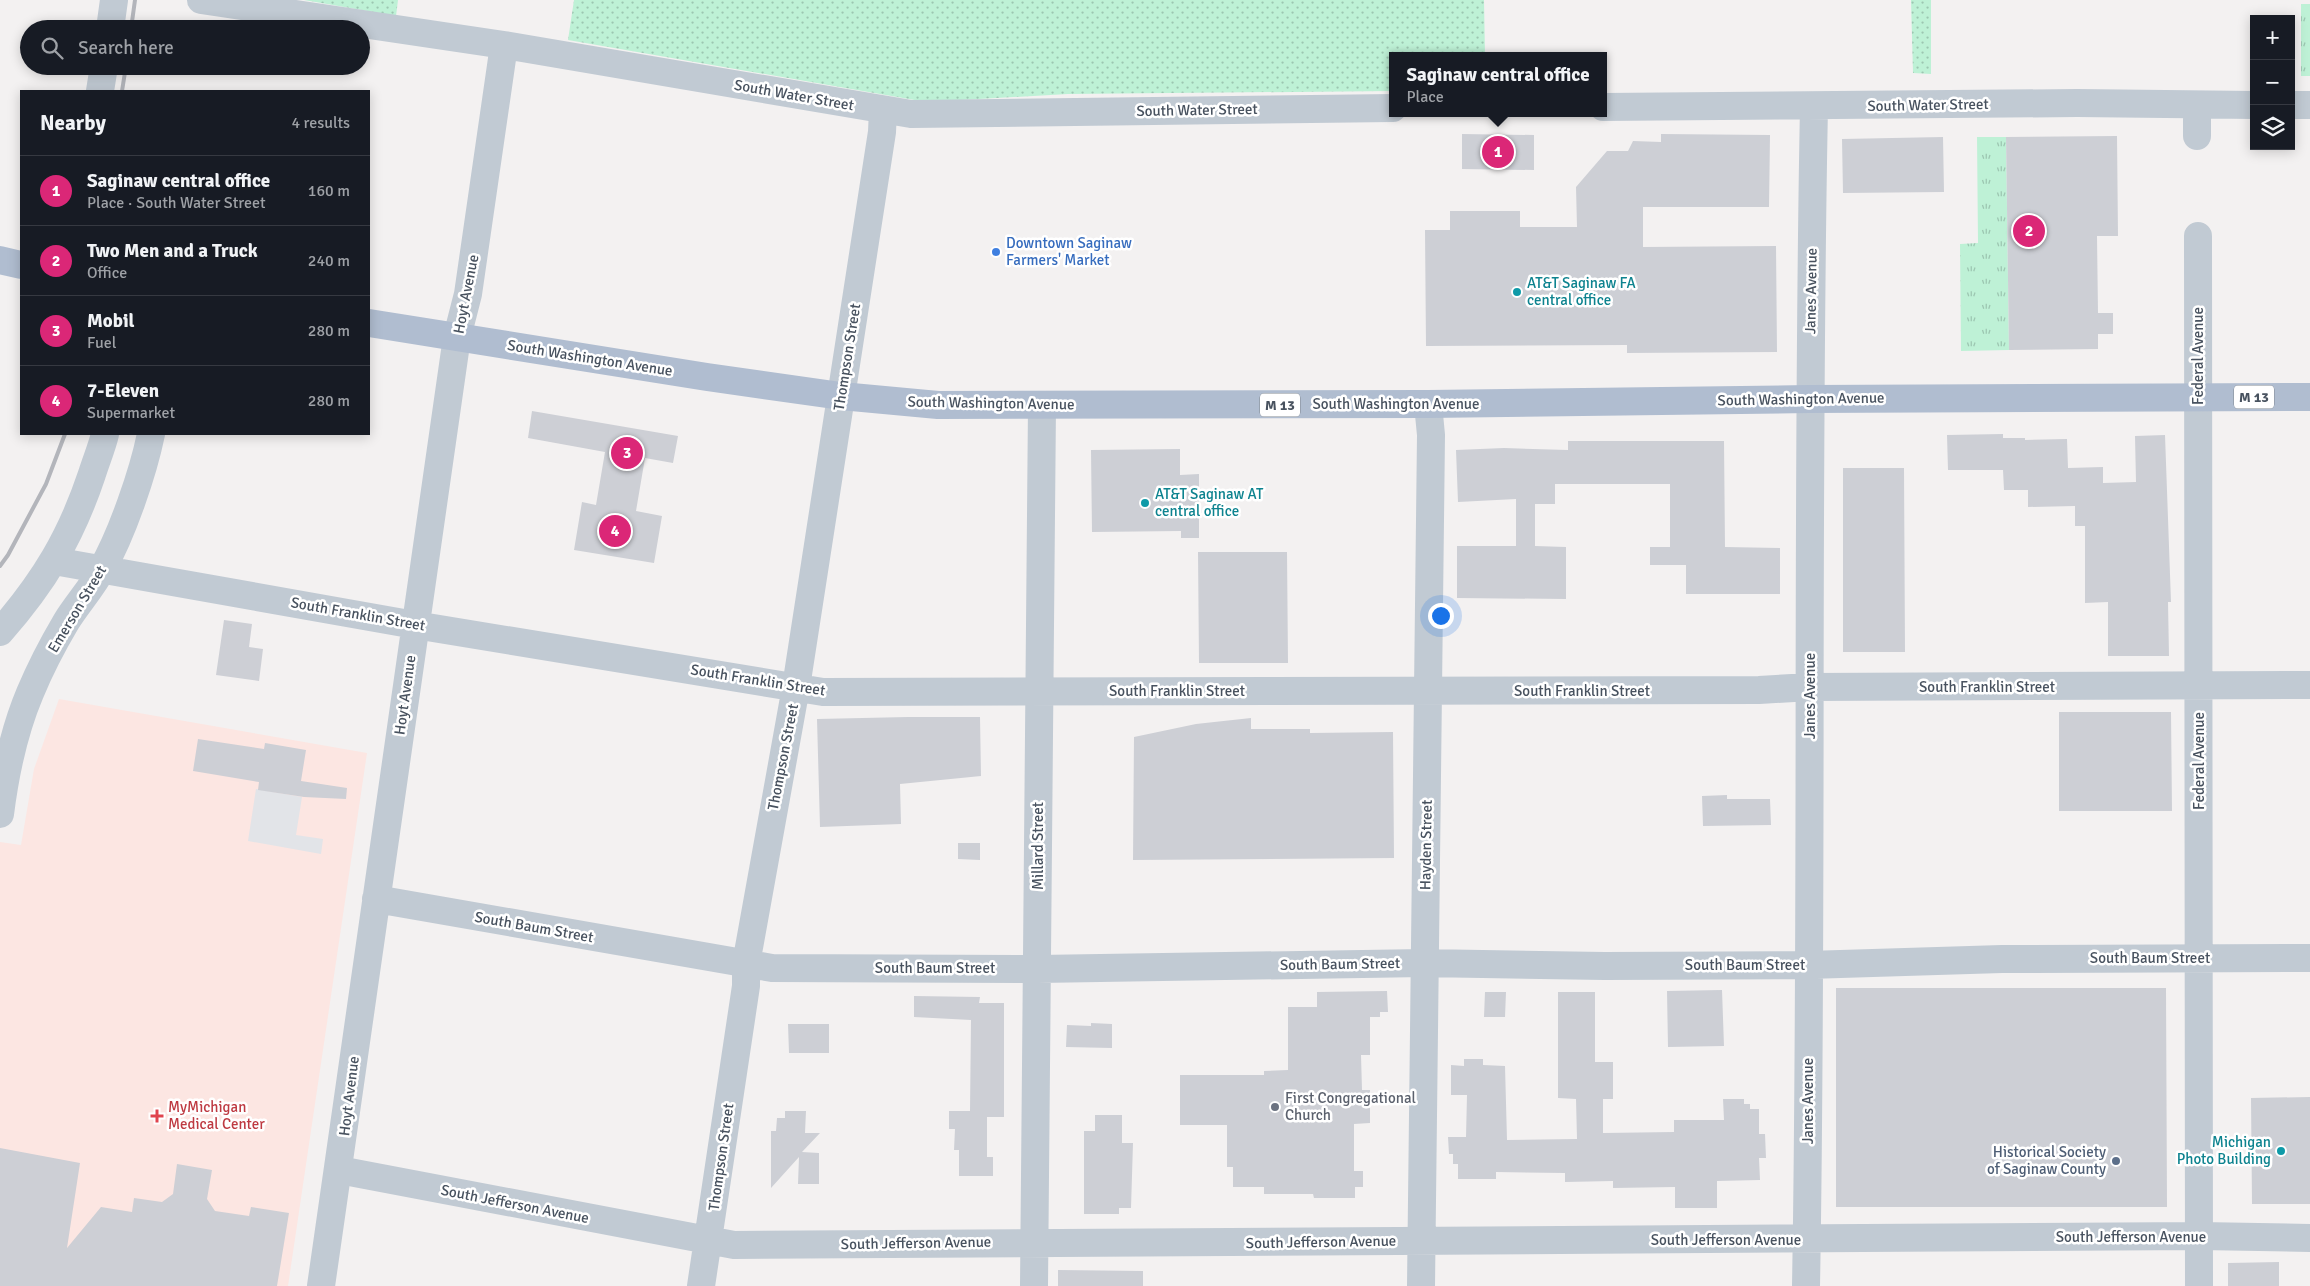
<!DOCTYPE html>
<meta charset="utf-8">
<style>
:root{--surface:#171b24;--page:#20242c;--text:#f1f3f6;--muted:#9ea1a6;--line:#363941;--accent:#db2777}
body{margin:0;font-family:Signika,sans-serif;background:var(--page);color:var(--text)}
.controls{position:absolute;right:15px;top:15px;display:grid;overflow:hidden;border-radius:0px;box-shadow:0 2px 12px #0003}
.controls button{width:45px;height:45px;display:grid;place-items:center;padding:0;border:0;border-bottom:1px solid var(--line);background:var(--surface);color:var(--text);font:25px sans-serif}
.you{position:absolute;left:1440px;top:615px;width:18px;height:18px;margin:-12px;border:4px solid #fff;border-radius:50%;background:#1a73e8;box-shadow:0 0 0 8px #1a73e833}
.badge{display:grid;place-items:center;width:32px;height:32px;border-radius:50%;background:var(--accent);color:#fff;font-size:16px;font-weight:700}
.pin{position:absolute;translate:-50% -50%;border:2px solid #fff;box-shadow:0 1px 5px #0006}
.popup{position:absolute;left:1389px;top:52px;width:218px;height:65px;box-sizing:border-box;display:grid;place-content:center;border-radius:0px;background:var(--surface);filter:drop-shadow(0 1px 4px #0005);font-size:16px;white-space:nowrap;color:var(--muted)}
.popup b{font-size:19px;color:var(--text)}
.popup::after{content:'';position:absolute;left:50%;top:100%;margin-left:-10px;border:10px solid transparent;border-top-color:var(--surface)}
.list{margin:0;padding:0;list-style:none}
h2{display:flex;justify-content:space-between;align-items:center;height:65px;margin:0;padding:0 20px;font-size:21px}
h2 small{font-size:16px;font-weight:400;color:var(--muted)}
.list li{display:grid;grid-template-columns:32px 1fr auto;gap:15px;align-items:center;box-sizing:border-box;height:70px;padding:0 20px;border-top:1px solid var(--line)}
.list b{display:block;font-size:19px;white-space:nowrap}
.list p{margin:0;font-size:16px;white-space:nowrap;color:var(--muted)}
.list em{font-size:16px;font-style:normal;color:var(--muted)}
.icon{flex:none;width:28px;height:28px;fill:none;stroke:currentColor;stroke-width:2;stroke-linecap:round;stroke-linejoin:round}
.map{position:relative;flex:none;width:2310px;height:1286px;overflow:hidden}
.search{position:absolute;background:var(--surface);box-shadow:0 2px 12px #0003;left:20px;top:20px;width:350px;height:55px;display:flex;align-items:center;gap:12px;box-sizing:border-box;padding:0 18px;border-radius:28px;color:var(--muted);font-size:19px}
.panel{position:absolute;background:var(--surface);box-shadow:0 2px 12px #0003;left:20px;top:90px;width:350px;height:345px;border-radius:0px}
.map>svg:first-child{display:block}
.medical{fill:#fce6e2}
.airport{fill:#e2e4e8}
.grass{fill:url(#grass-tufts)}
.park{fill:url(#park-dots)}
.building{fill:#cdcfd5}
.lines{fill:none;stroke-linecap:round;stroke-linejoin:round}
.minor{stroke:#c1cad3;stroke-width:28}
.major{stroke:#b0bdd0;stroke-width:28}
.rail{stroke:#b3b5bb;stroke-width:4}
.shop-dot{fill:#3f7fe0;stroke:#fff;stroke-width:2}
.culture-dot{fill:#0f9aa8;stroke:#fff;stroke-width:2}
.worship-dot{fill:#6b7280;stroke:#fff;stroke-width:2}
.health-dot{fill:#e0444e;stroke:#fff;stroke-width:2}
.service-dot{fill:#5c6f8a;stroke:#fff;stroke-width:2}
.labels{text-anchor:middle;stroke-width:5;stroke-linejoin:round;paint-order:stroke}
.shield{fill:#fff;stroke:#7f868f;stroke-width:1}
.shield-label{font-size:14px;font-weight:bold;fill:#48525f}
.street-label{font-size:15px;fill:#48525f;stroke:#fff}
.shop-label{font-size:15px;fill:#366cbe;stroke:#fff;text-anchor:start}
.culture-label{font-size:15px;fill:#0d838f;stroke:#fff;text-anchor:start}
.worship-label{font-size:15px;fill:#5b616d;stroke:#fff;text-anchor:start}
.health-label{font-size:15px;fill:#be3a42;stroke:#fff;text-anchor:start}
.service-label{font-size:15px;fill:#4e5e75;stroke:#fff;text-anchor:end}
</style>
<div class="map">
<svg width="2310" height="1286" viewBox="0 0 2310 1286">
<defs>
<pattern id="grass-tufts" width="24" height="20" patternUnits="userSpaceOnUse" patternTransform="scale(1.25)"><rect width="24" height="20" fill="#bef1d6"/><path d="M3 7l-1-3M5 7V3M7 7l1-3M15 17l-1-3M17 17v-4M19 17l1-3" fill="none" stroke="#9cc6b1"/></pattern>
<pattern id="park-dots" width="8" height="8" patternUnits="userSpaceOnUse" patternTransform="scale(1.25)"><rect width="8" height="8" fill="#bef1d6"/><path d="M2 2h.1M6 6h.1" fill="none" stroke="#9cc6b1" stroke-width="1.8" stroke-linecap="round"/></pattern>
</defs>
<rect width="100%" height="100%" fill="#f3f1f1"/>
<path class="medical" d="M59 699 367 753 288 1286H0V842L21 845 34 769Z"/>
<path class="airport" d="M256 789 302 797 296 835 323 839 321 854 248 841Z"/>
<path class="grass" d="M2301 4H2310V76H2301Z
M1977 137H2006L2009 350 1961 351 1960 244 1978 243Z"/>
<path class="park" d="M304 0H398L396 16Z
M574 0H1484L1485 56H1393V91L1068 94 926 102 568 40Z
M1911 0H1931V74L1913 73Z"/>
<path class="building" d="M1462 134 1534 135V170L1462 169Z
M1661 134 1770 135 1769 207H1643V247L1776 246 1777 352 1627 353V345L1426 346 1425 230H1450V211H1520V227H1577L1576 187 1607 151H1628L1633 141 1661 142Z
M2117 136 2118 236H2097L2098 313H2113V334H2098V349L2009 350 2006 137Z
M1943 137 1944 192 1843 193 1842 139Z
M532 411 678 436 673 463 645 458 636 511 662 516 654 563 574 550 582 502 596 505 605 452 528 438Z
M2003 434V438H2025V440L2067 439 2068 468 2103 467V483L2136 482 2135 436 2165 435 2171 602H2168L2169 656H2108V602L2085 603V526H2075V506L2028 507V490H2004L2003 470H1948L1947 435Z
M1568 441H1724L1725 547 1780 548V594H1686V565H1650V547H1670V484H1555V504H1535V546L1566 547V599L1457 598V546H1516V499L1458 502 1456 450 1504 448 1568 450Z
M1180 449V475L1199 474V538H1181V531L1092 532 1091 450Z
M1843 468H1904L1905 652H1843Z
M1198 552H1287L1288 663H1199Z
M224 620 252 624 249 647 263 649 259 681 216 675Z
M2059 712H2171L2172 811H2059Z
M908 717H980L981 776 900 784 901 824 820 827 817 719Z
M1251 718V729H1310V733L1393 732 1394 858 1133 860 1134 737 1196 724Z
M198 739 264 749 265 743 306 750 301 781 347 788 346 799 304 797 258 790 259 782 193 771Z
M1727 795V799H1770L1771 825 1703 826 1702 796Z
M958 843H980V860L958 859Z
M1836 988H2166L2167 1207H1836Z
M1722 990 1724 1046 1668 1047 1667 991Z
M1387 991 1388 1012H1380V1017H1370V1055H1361L1362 1090H1370V1123L1354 1124V1171H1363V1187H1355V1198H1314L1313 1194H1264V1187H1233V1167H1227V1125H1180V1075H1264V1071L1288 1070V1007H1317V992Z
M1485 992H1506L1505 1017H1484Z
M1558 992H1595V1062H1613V1099H1603V1133L1674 1132V1120H1724L1723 1099H1744V1104H1750V1109H1759V1134H1765L1766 1158H1759L1760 1180 1717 1181V1208H1675V1187L1613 1188V1181L1565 1182V1173L1496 1172V1179H1458V1164H1453V1154H1449L1448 1137H1466L1467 1095H1451V1065L1464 1066V1059H1483V1065L1505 1066 1507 1140 1577 1139 1576 1099 1558 1098Z
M914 996 980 997 979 1003H1004V1117H987V1157H993V1176H959V1150H954L955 1129H949V1111H970L971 1020 914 1017Z
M1091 1023 1112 1024V1048L1066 1047 1067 1025 1091 1026Z
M788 1024H829V1053H789Z
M2310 1097V1204H2252L2251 1098Z
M785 1111H806L805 1133H820L802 1152 819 1153V1184H798L799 1157 771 1188V1131H776L777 1118H785Z
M1095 1115H1122V1143H1133L1131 1208H1119V1214H1084V1131H1095Z
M0 1148 80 1163 67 1248 101 1207 132 1212 134 1198 162 1202 173 1194 177 1164 212 1170 207 1199 215 1211 249 1216 251 1207 289 1213 277 1286H0Z
M2279 1262V1286H2228V1263Z
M1058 1270 1143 1271V1286H1058Z"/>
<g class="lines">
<path class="minor" d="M201 0 504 45 911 114 1393 108
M110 29 114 0
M100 91 104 66
M2291 105H2310
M2197 106V136
M1603 107 2077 103 2254 105
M2198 236 2199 1286
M54 561 415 625 823 692 1759 690 1810 687 2310 685
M0 632C44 582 71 537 92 474 96 461 102 447 105 434
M0 814C5 774 14 731 30 693 40 669 53 644 66 622 77 604 92 588 102 569 122 534 143 473 151 434
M376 899 772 968 1038 969 1424 963 1605 966 1808 965 2002 959 2310 958
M339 1170 734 1245 2200 1236 2310 1238
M321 1286 457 337 468 294 504 45
M701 1286 746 986V964L796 687 882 132 883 110
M1034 1286 1042 405
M1421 1286 1431 435 1428 404
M1806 1286C1813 893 1806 500 1814 107"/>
<path class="major" d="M0 260 21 265
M369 323 707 377 841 396 938 405 1428 404 1809 399 2310 397"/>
<path class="rail" d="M131 29 135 0
M122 91 126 66
M0 566 8 555 46 484 65 434"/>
</g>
<circle class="shop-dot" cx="996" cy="252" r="5"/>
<g class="culture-dot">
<circle cx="1517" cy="292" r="5"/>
<circle cx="1145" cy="503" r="5"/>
<circle cx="2281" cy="1151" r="5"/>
</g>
<circle class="worship-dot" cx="1275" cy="1107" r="5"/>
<path class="health-dot" d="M154.5 1108.5h5v5h5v5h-5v5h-5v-5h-5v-5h5z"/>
<circle class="service-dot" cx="2116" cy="1161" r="5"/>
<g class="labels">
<g class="shield">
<rect x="2234" y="385.5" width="40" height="23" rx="4"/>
<rect x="1260" y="393.5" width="40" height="23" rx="4"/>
</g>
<g class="shield-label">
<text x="2254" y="402">M 13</text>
<text x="1280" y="410">M 13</text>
</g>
<g class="street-label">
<text transform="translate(794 95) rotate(10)" y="5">South Water Street</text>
<text transform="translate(1928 105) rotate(-1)" y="5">South Water Street</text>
<text transform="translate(1197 110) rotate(-1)" y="5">South Water Street</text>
<text transform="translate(1811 291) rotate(-89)" y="5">Janes Avenue</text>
<text transform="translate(466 294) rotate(-79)" y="5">Hoyt Avenue</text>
<text transform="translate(2198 356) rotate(-90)" y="5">Federal Avenue</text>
<text transform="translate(847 357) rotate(-81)" y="5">Thompson Street</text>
<text transform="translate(590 358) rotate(9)" y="5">South Washington Avenue</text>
<text transform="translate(1801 399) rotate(-1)" y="5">South Washington Avenue</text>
<text transform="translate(991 403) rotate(1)" y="5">South Washington Avenue</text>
<text x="1396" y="409">South Washington Avenue</text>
<text transform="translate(77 609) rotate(-59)" y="5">Emerson Street</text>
<text transform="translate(358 614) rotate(10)" y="5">South Franklin Street</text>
<text transform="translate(758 680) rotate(9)" y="5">South Franklin Street</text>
<text x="1987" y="692">South Franklin Street</text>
<text x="1177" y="696">South Franklin Street</text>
<text x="1582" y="696">South Franklin Street</text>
<text transform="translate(405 695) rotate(-82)" y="5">Hoyt Avenue</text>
<text transform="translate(1810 696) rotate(-90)" y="5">Janes Avenue</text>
<text transform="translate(783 757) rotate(-79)" y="5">Thompson Street</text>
<text transform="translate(2199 761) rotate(-90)" y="5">Federal Avenue</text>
<text transform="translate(1426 845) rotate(-89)" y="5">Hayden Street</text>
<text transform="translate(1038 846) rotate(-90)" y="5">Millard Street</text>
<text transform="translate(534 927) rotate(10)" y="5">South Baum Street</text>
<text x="2150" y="963">South Baum Street</text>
<text transform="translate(1340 964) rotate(-1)" y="5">South Baum Street</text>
<text x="1745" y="970">South Baum Street</text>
<text x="935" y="973">South Baum Street</text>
<text transform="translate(349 1096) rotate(-83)" y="5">Hoyt Avenue</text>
<text transform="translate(1808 1101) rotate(-90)" y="5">Janes Avenue</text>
<text transform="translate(721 1157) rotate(-82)" y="5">Thompson Street</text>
<text transform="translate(515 1204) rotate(11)" y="5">South Jefferson Avenue</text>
<text x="2131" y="1242">South Jefferson Avenue</text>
<text x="1726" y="1245">South Jefferson Avenue</text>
<text transform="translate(1321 1242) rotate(-1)" y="5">South Jefferson Avenue</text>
<text transform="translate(916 1243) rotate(-1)" y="5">South Jefferson Avenue</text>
</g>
<g class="shop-label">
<text x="1006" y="248">Downtown Saginaw<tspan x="1006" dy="17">Farmers' Market</tspan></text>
</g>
<g class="culture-label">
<text x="1527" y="288">AT&amp;T Saginaw FA<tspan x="1527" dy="17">central office</tspan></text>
<text x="1155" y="499">AT&amp;T Saginaw AT<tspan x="1155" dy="17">central office</tspan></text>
<text x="2271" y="1147" text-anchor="end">Michigan<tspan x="2271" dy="17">Photo Building</tspan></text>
</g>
<g class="worship-label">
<text x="1285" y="1103">First Congregational<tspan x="1285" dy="17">Church</tspan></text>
</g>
<g class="health-label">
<text x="168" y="1112">MyMichigan<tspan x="168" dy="17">Medical Center</tspan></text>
</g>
<g class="service-label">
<text x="2106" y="1157">Historical Society<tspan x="2106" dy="17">of Saginaw County</tspan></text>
</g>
</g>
</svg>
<div class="controls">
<button>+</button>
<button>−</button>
<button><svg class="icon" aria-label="layers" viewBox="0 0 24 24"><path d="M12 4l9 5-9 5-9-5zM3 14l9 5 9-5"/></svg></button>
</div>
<div class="you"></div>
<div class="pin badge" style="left:1498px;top:152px">1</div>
<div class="popup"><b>Saginaw central office</b>Place</div>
<div class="pin badge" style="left:2029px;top:231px">2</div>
<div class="pin badge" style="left:627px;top:453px">3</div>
<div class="pin badge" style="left:615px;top:531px">4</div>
<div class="search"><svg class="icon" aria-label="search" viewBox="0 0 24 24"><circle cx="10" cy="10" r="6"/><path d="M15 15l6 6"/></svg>Search here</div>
<section class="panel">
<h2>Nearby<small>4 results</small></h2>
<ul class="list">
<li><span class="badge">1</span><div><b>Saginaw central office</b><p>Place · South Water Street</p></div><em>160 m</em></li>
<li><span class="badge">2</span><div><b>Two Men and a Truck</b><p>Office</p></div><em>240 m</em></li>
<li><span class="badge">3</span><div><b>Mobil</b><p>Fuel</p></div><em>280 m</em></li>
<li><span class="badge">4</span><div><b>7-Eleven</b><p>Supermarket</p></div><em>280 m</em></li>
</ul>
</section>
</div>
